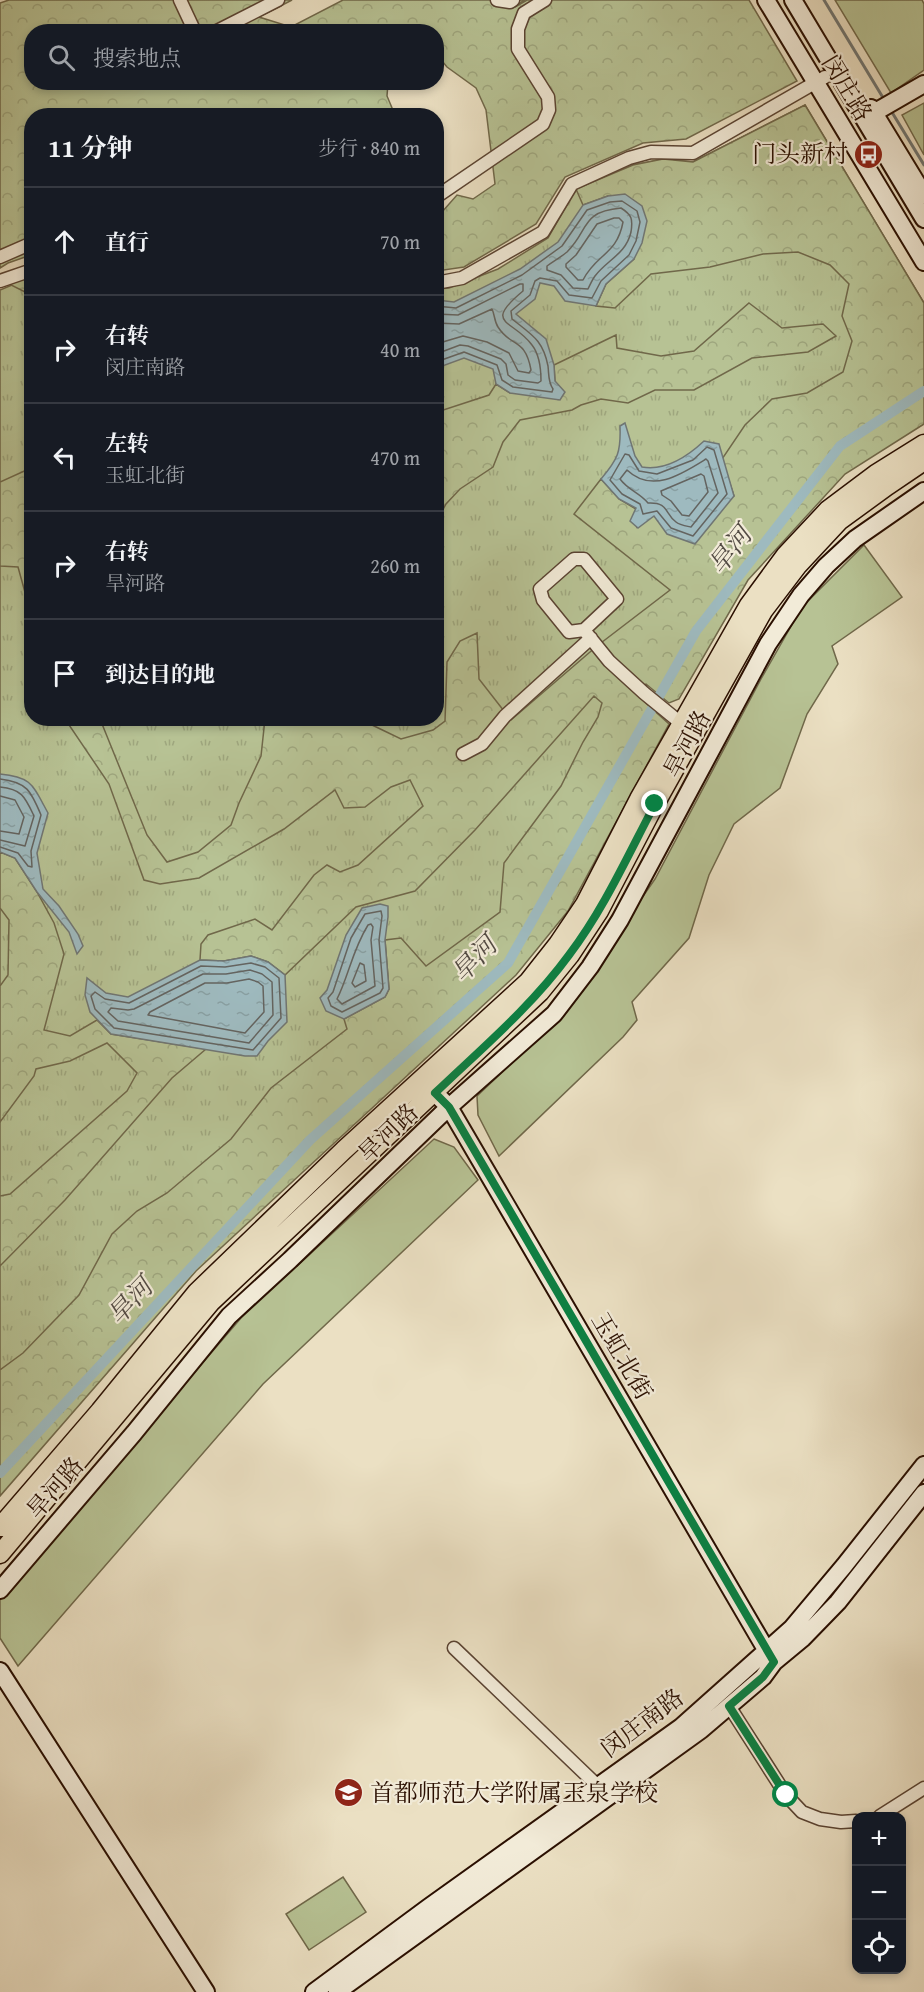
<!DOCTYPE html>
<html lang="zh">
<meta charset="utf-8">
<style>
:root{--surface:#171b24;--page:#20242c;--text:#f1f3f6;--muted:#9ea1a6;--line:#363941}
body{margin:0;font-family:"Gentium Book Plus","Noto Serif SC",serif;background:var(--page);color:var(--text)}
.controls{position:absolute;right:18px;bottom:18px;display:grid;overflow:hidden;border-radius:12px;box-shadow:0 3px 9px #0003}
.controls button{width:54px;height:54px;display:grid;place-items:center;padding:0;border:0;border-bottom:2px solid var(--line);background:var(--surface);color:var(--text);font:30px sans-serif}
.stop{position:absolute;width:18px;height:18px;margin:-14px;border:4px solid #0b8043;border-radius:50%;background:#fff}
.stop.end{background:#0b8043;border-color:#fff;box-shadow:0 2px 6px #0008}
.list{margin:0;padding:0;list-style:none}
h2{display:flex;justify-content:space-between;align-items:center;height:78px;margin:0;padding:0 24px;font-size:26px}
h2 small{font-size:20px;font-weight:400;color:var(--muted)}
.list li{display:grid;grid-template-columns:39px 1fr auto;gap:18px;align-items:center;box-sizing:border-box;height:108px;padding:0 24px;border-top:2px solid var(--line)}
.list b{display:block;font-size:22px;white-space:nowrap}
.list p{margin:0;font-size:20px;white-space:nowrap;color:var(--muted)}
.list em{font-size:20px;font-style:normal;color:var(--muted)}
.icon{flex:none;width:33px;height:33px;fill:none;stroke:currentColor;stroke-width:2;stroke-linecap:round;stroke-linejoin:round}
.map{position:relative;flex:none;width:924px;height:1992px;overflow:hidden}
.search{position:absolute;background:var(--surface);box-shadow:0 3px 9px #0003;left:24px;top:24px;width:420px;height:66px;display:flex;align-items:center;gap:15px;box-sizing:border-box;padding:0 21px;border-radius:24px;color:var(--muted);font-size:22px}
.panel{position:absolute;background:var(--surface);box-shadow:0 3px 9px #0003;left:24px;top:108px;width:420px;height:618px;border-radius:24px}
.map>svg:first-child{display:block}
.grass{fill:url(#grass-tufts);stroke:#70684a;stroke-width:1.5}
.forest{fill:url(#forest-crowns);stroke:#70684a;stroke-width:1.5}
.park{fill:#b7c294;stroke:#70684a;stroke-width:1.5}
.water{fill:url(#water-ripples);stroke:#707673;stroke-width:1.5}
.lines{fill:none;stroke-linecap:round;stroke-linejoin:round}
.shore{stroke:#646460;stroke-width:1.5}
.stream{stroke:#707673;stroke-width:3}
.canal{stroke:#9ebabf;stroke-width:10}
.street-casing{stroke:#5a4332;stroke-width:15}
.secondary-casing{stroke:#2a0f01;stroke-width:20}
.primary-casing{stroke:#2a0f01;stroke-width:21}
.street{stroke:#f2ebd8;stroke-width:12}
.secondary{stroke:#f2ebd8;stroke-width:16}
.primary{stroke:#ebe0c3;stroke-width:18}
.route{stroke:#0b8043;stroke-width:8}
.labels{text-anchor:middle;stroke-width:4.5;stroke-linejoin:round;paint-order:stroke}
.street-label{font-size:24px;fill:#2a0f01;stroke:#f2ebd8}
.poi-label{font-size:24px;fill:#2a0f01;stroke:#f2ebd8;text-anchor:end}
.water-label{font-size:26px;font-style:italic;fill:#534b44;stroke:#f2ebd8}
</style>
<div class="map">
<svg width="924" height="1992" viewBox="0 0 924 1992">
<defs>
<pattern id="grass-tufts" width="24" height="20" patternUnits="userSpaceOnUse" patternTransform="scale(1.5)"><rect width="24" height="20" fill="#b7c294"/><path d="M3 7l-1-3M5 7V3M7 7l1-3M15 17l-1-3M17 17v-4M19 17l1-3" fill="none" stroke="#9ea67e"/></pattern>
<pattern id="forest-crowns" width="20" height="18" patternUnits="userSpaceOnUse" patternTransform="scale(1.5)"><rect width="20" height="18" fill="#b7c294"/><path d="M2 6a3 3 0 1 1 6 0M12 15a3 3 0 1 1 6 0" fill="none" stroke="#9ea67e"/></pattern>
<pattern id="water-ripples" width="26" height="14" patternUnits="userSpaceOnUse" patternTransform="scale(1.5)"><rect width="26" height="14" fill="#9ebabf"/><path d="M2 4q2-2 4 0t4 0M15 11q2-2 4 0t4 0" fill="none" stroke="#889fa2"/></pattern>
</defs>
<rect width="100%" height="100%" fill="#ebe0c3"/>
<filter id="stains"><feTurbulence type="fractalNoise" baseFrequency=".00333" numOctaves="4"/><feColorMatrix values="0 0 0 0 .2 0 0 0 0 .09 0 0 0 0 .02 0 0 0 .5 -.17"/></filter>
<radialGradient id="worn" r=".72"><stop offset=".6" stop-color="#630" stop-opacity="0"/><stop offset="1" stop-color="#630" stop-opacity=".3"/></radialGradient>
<path class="grass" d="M805 105 924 303 701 592 638 696 579 845 0 1447V290L31 277 32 718H436L437 289 449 288 498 269 548 238 576 189 633 165 663 159 693 162Z"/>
<path class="forest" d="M9 0H292L259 17 291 27 343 0H524L515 7 527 0H749L797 81 686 139 643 143 565 177 536 224 464 267 437 271V216L442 212 457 195 473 199 495 184 486 110 476 88 447 67 437 55 436 32H32V82L388 83 387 96 395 115 32 116 31 255 8 263 0 268V3Z
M805 105 924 303V424L845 474 748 580 679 699 669 703 646 684 638 696 669 724 568 911 516 975 196 1271 0 1496V1370L23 1353 79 1295 112 1234 137 1211 167 1193 231 1139 271 1088 347 1029 344 1019 385 997 389 989 385 940 401 938 426 966 500 912 504 863 561 786 583 742 598 717 602 703 594 696 475 830 415 891 356 907 285 975 268 962 251 956 224 961 200 960 201 944 208 935 255 919 272 930 314 875 327 865 340 872 358 865 423 806 410 780 391 787 365 807 344 808 335 790 284 829 199 878 160 884 144 880 109 784 65 719H100L147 835 167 862 198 852 231 825 239 803 261 756 265 719H364L370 724 401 739 433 730 445 721 447 662 460 641 477 633 479 679 511 720 597 646 670 590 574 514 601 479 619 499 636 509 637 527 654 515 668 534 734 496 722 459 745 425 772 399 807 393 843 372 852 341 842 316 849 284 830 265 798 252 763 254 710 267 651 274 615 308 596 306 606 284 634 259 608 196 583 205 576 189 633 165 663 159 693 162Z
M31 277V295L9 284Z
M749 303 782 328 823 324 836 336 808 352 752 358 694 390H655L628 403 601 399 581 405 572 410 520 420 503 442 493 467 460 489 446 504 437 520V412L489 395 496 384 510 393 555 382 554 365 616 335 617 348 661 356 694 351Z
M31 468V614L18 567 0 566V482Z
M0 852 15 858 37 892 54 923 64 954 44 1030 70 1036 97 1020 111 1034 206 1049 172 1078 65 1200 0 1266V1196L10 1194 127 1091 137 1073 107 1043 70 1061 36 1069 34 1076 0 1122V986L8 975 9 920 0 908Z"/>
<path class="park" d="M835 0H922L924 4V70L891 93Z
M924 103V155L902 115Z
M864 545 902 597 832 646 838 664 807 714 780 788 734 824 709 875 689 938 632 1002 637 1020 623 1037 499 1156 478 1115 477 1096 556 1021 655 879 761 679 802 607Z
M434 1139 454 1147 478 1180 263 1384 18 1666 0 1638V1599L241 1318Z
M343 1877 366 1912 309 1950 286 1914Z"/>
<path class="water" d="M625 194 642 206 647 221 642 243 634 259 606 284 596 306 565 301 554 286 540 283 535 299 516 314 546 339 554 365 555 381 565 392 560 400 510 393 496 384 493 369 464 358 437 368V300L454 302 520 269 558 242 583 205 608 196Z
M625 423 635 456 642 467C665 471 688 456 704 441L719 444 734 496 695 544 667 534 654 516 638 528 630 521 636 508 619 499 601 479C618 459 621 452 620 426Z
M0 774C33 777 33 786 48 813L37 853 43 889 59 906 78 934 83 946 77 954 69 932 37 892 15 858 0 852Z
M380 904 388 906V917L385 940 389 989 385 997 344 1019 326 1011 320 998 327 990 346 935 362 908Z
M251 956 268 962 285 975 287 1022 268 1041 257 1056H245L111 1034 90 1012 85 995 87 978 106 993 128 997 200 960 224 961Z"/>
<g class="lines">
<path class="shore" d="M621 208C632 215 633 219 631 232 626 254 607 260 595 276 592 280 590 285 588 289L573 288 561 275 547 270V266C554 261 561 257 567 252 590 229 580 212 621 208Z
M614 218H619L623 222C617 255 596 254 583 280H578L566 267V264L576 255 597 224Z
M436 306 456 308 522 275 562 246 587 210 610 202 622 201 637 211 640 222 636 241 629 255 601 281 592 298 569 295 557 281 540 278 535 281 530 295 511 311 512 319C532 335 543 340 548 366 549 375 548 382 553 389L552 392 513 387 502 380 497 365 464 352 436 362
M436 314 458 315 520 284H523V291C482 325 513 319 532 345 539 354 541 370 541 381L538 383 515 380 508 375 506 364 501 359 468 346 460 345 436 354
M436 323 459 324 492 309C495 315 494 321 498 327 511 348 525 337 531 370L529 373 518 371 509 353 487 342 463 336 436 344
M707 447 714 450 727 494 693 536 671 528 657 511 643 514 640 504 622 494 610 480 625 454 629 455 639 471 657 474 693 460Z
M706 459 708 461 718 493 691 527C686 526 679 525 676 522 664 513 669 502 648 503 640 493 628 490 620 479L627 470C652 494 682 474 706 459Z
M701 474 704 476 708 492 689 516 682 515 671 501 662 495 661 491Z
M0 779C27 782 31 791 41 815L31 851 32 867 28 866 18 853 0 847
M0 787C22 789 25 797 34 816L25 846 0 840
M0 796 15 800 24 817 19 834 0 831
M381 911 382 916 379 940 383 988 380 993 342 1012 331 1006 328 998 333 992 351 938 365 914Z
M371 924 373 927 371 940 375 986 342 1004 337 999C349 975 352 951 368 925Z
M251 963 265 967 279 978 281 1018 253 1050 114 1028 95 1009 91 996 95 992 105 999 129 1003 201 966 225 967Z
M360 963 364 965 366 981 355 987 352 983Z
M250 970 262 974 272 982 273 1015 249 1043 118 1021 108 1012 111 1008 128 1010 134 1009 203 974H226Z
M249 979 258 982 263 986 264 1012 245 1033 148 1015 150 1012 205 983H227Z"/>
<path class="stream" d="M824 0 885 101
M890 109 924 165"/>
<path class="canal" d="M0 1473 310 1140 508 963 696 631 840 446 924 391"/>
<defs>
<path id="street" d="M180 0 195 32
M497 0 510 2 513 0
M215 32 278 0
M436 197 543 124 549 110 548 97 518 49V29L524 13 545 0
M0 257 32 243
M0 281 32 270
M436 283 462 278 543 232 572 184 629 158 651 152 693 153 825 77
M584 630 569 632 543 600 540 589 574 559H584L617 599 584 630 609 661 644 693 682 724
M463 754 482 744 505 716 591 638
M454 1648 602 1790
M729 1706 786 1795 802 1812 820 1819 841 1822 856 1821
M880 1816 924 1788"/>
<path id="secondary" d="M766 0 924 262
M793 0 924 219
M871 108 924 195
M865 118 924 84
M424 1082 449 1107 771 1658
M0 1590 134 1433 229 1316 290 1260 449 1107 554 1014 590 967 620 920 768 644 801 595 826 566 855 539 924 491
M0 1671 206 1992
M314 1992 429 1907 681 1727 792 1628 844 1566 924 1465
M337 1992 701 1730 763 1677 774 1662 803 1638 838 1602 924 1493"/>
<path id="primary" d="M0 1527 100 1411 197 1292 344 1150 528 982 558 944 585 904 639 799 749 605 785 556 828 510 876 474 924 444
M0 1554 211 1302 540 992 570 955 599 911 655 804 763 611 798 565 839 521 887 486 924 461"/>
</defs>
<use href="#street" class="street-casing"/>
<use href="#secondary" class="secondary-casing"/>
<use href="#primary" class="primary-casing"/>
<use href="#street" class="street"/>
<use href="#secondary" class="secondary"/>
<use href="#primary" class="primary"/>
</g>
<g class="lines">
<path class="route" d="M655 804C628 855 604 909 569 955 531 1007 481 1049 435 1093L449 1107 774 1662 763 1677 729 1706 786 1795"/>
</g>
<defs>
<symbol id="bus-disc" viewBox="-11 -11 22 22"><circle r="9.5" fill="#8f2418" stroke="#f2ebd8"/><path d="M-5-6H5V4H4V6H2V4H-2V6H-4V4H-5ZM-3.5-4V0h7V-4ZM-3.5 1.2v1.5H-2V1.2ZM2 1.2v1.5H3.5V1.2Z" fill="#fff"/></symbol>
<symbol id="school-disc" viewBox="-11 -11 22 22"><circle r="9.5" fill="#8f2418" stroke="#f2ebd8"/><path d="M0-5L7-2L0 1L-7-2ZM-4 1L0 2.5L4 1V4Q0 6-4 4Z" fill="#fff"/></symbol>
</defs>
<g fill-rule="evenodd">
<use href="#bus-disc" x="852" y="138" width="33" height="33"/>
<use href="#school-disc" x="332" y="1776" width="33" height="33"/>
</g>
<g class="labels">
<g class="street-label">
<text transform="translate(847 88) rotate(59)" y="8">闵庄路</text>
<text transform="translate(687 744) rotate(-62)" y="8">旱河路</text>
<text transform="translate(388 1133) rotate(-44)" y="8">旱河路</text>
<text transform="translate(622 1356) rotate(60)" y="8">玉虹北街</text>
<text transform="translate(55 1488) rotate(-49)" y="8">旱河路</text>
<text transform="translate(642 1723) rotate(-37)" y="8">闵庄南路</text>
</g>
<g class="poi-label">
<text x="848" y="162">门头新村</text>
<text x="370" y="1801" text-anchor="start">首都师范大学附属玉泉学校</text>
</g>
<g class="water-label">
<text transform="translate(730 550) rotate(-52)" y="9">旱河</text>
<text transform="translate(474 959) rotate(-46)" y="9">旱河</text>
<text transform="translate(130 1301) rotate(-47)" y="9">旱河</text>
</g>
</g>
<rect width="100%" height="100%" filter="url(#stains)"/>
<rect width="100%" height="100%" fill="url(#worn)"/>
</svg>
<div class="controls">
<button>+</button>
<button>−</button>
<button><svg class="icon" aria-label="locate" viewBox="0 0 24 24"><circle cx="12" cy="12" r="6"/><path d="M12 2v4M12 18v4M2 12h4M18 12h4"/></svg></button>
</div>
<div class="stop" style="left:786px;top:1795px"></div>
<div class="stop end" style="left:655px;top:804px"></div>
<div class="search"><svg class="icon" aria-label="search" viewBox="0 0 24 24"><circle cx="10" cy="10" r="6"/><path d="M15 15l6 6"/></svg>搜索地点</div>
<section class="panel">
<h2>11 分钟<small>步行 · 840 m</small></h2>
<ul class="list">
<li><svg class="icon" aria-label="ahead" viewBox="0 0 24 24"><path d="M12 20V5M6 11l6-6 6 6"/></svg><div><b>直行</b></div><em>70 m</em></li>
<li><svg class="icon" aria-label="right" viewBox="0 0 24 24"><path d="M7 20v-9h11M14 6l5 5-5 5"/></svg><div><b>右转</b><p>闵庄南路</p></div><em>40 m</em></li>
<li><svg class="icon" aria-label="left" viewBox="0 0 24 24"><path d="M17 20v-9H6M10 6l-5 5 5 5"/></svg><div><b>左转</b><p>玉虹北街</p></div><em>470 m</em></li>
<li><svg class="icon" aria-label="right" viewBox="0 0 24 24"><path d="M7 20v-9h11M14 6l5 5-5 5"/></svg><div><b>右转</b><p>旱河路</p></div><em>260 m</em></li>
<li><svg class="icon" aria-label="arrive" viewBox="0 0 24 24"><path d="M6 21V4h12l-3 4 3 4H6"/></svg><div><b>到达目的地</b></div></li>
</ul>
</section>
</div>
